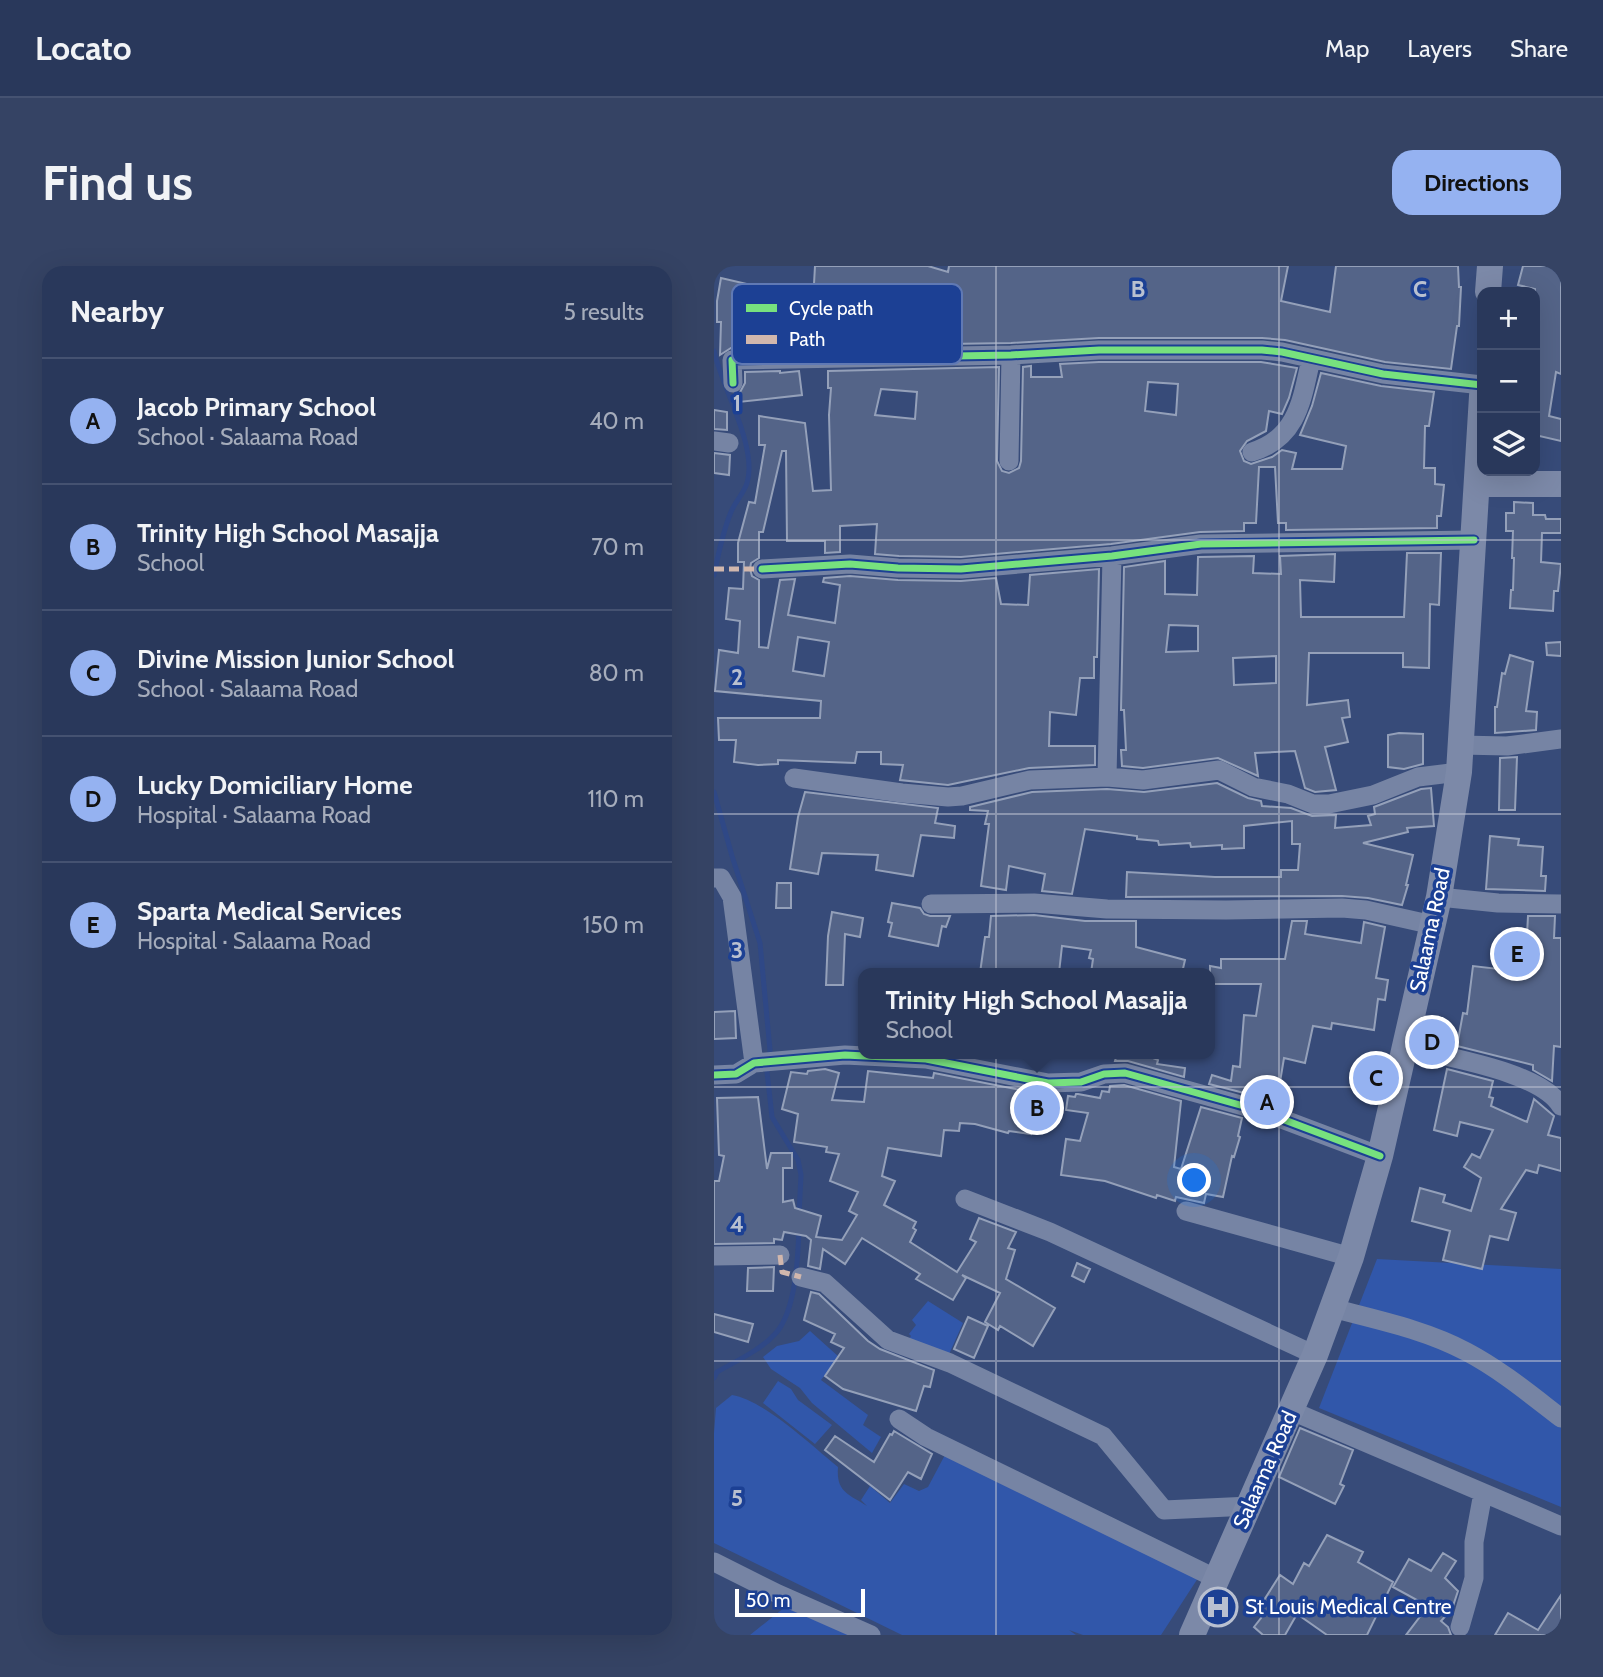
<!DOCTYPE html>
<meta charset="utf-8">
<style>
:root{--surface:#29385b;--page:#354364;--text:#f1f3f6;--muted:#a5acbb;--line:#455271;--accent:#95b2f1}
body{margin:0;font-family:Cabin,sans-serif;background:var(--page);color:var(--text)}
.controls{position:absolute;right:21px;top:21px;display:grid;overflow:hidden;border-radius:14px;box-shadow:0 7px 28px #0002}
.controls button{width:63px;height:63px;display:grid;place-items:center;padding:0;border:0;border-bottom:2px solid var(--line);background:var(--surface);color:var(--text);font:35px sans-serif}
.scale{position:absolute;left:21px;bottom:18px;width:130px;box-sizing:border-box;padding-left:7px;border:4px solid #fff;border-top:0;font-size:19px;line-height:24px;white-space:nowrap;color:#fff;-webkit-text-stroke:5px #1c4094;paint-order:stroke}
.you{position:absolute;left:481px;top:915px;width:24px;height:24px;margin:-18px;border:5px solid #fff;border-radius:50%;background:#1a73e8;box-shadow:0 0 0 10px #1a73e833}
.badge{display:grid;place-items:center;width:46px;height:46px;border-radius:50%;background:var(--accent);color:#111;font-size:23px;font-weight:700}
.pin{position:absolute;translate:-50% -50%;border:4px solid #fff;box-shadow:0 2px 7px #0006}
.popup{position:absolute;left:144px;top:702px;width:357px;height:91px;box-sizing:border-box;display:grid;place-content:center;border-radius:14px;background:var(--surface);filter:drop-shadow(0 2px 5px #0005);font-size:23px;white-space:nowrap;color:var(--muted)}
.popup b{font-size:26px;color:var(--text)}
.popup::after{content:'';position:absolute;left:50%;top:100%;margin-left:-14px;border:14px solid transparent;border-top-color:var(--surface)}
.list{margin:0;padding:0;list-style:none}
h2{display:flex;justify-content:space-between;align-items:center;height:91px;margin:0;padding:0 28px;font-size:30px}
h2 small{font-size:23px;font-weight:400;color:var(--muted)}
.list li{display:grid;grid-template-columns:46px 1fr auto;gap:21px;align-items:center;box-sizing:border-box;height:126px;padding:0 28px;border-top:2px solid var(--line)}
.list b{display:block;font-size:26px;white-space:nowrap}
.list p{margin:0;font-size:23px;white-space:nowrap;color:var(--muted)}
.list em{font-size:23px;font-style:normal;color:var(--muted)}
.icon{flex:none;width:38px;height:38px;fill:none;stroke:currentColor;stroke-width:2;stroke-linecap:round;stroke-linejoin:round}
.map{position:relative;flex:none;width:847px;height:1369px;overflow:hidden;border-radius:21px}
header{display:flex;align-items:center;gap:42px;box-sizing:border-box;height:98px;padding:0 35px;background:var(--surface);border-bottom:2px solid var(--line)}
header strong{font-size:33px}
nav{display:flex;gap:38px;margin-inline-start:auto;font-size:24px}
.intro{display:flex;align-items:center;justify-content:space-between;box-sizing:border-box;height:168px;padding:0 42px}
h1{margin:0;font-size:49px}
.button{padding:18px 32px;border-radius:21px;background:var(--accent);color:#111;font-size:24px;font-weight:700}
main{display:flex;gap:42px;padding:0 42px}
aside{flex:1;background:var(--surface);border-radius:21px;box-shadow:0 7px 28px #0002}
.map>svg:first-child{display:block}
.green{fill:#3157aa}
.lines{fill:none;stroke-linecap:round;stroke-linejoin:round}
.stream{stroke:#2f4886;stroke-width:5}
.building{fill:#546488;stroke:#94a0b9;stroke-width:2;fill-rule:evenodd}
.street{stroke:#7684a4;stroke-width:19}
.secondary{stroke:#7c89a8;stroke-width:26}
.quiet{stroke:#d1b7ad;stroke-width:5;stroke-dasharray:10 5;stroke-linecap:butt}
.cycleway-casing{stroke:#1c4094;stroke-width:11}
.cycleway{stroke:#77e17e;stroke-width:7}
.grid{fill:none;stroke:#b9c0d0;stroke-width:2;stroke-opacity:0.55}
.labels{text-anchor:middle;stroke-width:7;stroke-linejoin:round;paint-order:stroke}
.street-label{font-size:21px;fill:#fff;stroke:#1c4094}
.poi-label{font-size:21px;fill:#fff;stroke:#1c4094;text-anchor:start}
.key{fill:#1c4094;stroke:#6079b4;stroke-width:2}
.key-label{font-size:19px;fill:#fff}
.grid-label{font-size:23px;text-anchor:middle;font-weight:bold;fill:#b9c0d0;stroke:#1c4094;stroke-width:7;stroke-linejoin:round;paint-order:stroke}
</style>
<header>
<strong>Locato</strong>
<nav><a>Map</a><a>Layers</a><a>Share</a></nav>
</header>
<div class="intro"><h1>Find us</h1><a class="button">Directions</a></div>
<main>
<aside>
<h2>Nearby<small>5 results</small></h2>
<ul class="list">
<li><span class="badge">A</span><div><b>Jacob Primary School</b><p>School · Salaama Road</p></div><em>40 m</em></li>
<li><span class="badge">B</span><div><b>Trinity High School Masajja</b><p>School</p></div><em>70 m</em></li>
<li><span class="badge">C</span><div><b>Divine Mission Junior School</b><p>School · Salaama Road</p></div><em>80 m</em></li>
<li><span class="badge">D</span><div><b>Lucky Domiciliary Home</b><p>Hospital · Salaama Road</p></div><em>110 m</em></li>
<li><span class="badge">E</span><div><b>Sparta Medical Services</b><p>Hospital · Salaama Road</p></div><em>150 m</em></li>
</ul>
</aside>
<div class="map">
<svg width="847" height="1369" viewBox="0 0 847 1369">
<rect width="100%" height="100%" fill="#374b79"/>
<path class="green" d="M663 993 847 1003V1241L605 1142Z
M214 1035 249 1057 232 1095 188 1082 197 1070 195 1068 202 1059 198 1054Z
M96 1065 125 1091 107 1114 154 1149 149 1159 167 1171 158 1187 98 1137 86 1122 57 1103 49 1091 63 1080 85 1075Z
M64 1115 77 1123 84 1134 118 1159 101 1178 49 1137Z
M18 1129C50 1134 98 1180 124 1201 122 1226 134 1228 153 1240L147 1234 156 1220 176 1237 190 1218 205 1225 214 1221 232 1187 486 1309 447 1369H369L355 1364 362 1369H188L0 1277V1167L2 1142Z
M71 1341 136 1369H36Z"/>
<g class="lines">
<path class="stream" d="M0 85C8 122 44 181 33 217 30 227 21 236 17 246 9 265 4 289 0 309
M0 526 18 590 46 677 56 784 53 806 58 851 84 894 87 909 85 949
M0 1112 3 1106C22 1095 47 1084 62 1067 82 1044 84 991 85 962"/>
</g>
<path class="building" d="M101 0H214L234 6 235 0H574L567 35 616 46 622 0H744L745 21H747L745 60H743L737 103 671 96 571 74 548 72H385L297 77 102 80 92 79 90 65 109 63 110 37 99 36Z
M809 0H847V108L842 106 835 150 847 153V175L821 169V23L804 19Z
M7 12 72 27 62 74 54 73 52 81 17 82 6 89 7 56H3V35Z
M385 96H547L583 102 575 132 568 148 555 145 552 165 533 175 526 185 530 195 537 198 558 191 568 184 582 187 578 203H628L632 180 586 169 598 140 607 107 667 120 720 126 715 160H711L710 202H721V218L730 219 727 250H723V262L572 264V257H564L561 201H545L542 257H530V265L486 266 397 278 247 291 185 290 161 288 163 258 126 260V286L111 287V275H73L72 185H68L49 266H45V292L37 297 36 303 38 310 45 314V381L54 382 66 314 81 313 74 349 121 357 126 319 109 316 110 312 136 310 184 314 247 315 282 312 287 338 314 339 316 309 385 303 383 391H380V412H366L362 449 336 446 335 480H381V499L315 502 234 519 186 514 189 499 167 498V486H143L141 497 64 494V498L44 499 20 496 22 474H5L4 452H106L107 435 1 425 5 384 24 387 26 355 12 353 15 322 29 323 30 296H24V277L35 236 41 237 51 179H45V150L91 157 99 225 117 224 115 149 117 122H114V105L285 101 283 195 288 205 295 207 305 202 307 195 309 101 317 100V111H348L346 98ZM434 116 464 118 462 149 431 145ZM167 123 203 126 201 153 161 149ZM84 371 115 376 110 410 79 405Z
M66 105V107L85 105 88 129 25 136V128L31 117V106Z
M0 144 13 146V164L0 163Z
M0 187 16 189 15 209 0 207Z
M800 236 819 237V249H831L832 253H847V267H828L827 296 847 298 844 325H840L839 345 796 342 797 324H799L800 292H798L799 265H792V247H800Z
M693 287H727L725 339 716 338 715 402 689 401V387H595L593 439 634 434 636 451 628 452 634 476 611 481 622 524 601 526 591 522 581 485 541 487 544 510 504 492 429 502 408 500 407 484H412L410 444H407L410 301 451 295V328L483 329 484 291 540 290 539 307 567 308 566 290 621 288 620 316 586 314 587 351H690ZM455 359 484 360V385L452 386ZM562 390V417L520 419 519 392Z
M847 376V390L833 389 832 377Z
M796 389 819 396 812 445 823 446 822 464 781 467V441H783L788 407 791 408Z
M685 467 709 468V498L690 503 674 501V469Z
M803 491 801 544H785L786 492Z
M503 517 534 532 547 535 548 540 577 542 598 550 622 549 621 562 657 559 654 550 661 548 660 541 707 523 717 522 720 560 693 562 694 566 649 577 699 589 692 619H694L688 639 654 632 628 630 412 631 413 606 501 611H567V604H584L586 578H578V555L530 560V582L508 583V579L477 581 476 577 445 579 444 575 423 573V570L371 563 358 628 328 625 331 608 295 600 292 624 267 620 275 558H271L274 545 256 544V541L318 526 393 523 430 526Z
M91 526 224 542 221 557 241 560 240 572 207 569 199 610 162 604 164 589 108 587 104 608 76 603 84 551Z
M776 570 805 573 804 579 829 581 827 610H832L831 625 772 623Z
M63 617H77V642H62Z
M178 637 206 642 210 648 216 650H236L232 661 228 660 224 680 175 670 178 657 174 656Z
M118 646 149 652 146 671 131 668 129 719H112L114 670Z
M320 649 371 655H422V681L471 694 468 707H377L379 693 375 692 377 684 348 680 345 707H266L271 671H275L277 650Z
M814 650H841L840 672H847V781L840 780 838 815 819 804V799L743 780 749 747 753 748 759 700 784 703 786 679H795L796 668 813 669Z
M578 655H593L591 668 647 677 650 656 671 661 662 712 674 714 671 734 664 733 660 764 618 757 617 763 599 760 591 797 570 792 564 828 535 824 534 828 495 818 498 809 517 815 519 800 526 801 530 749 542 750 547 718H496V700L507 702V693H571Z
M21 745 22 772 0 773V746Z
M403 788H429L444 794 443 798 471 802 470 811 414 795H401Z
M111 803 125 807 118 834 150 836 154 805 219 812 220 807 322 827 317 868 295 865 294 867 261 858 246 857 245 865 230 864 227 890 174 882 168 910 181 915 170 939 202 956 199 962 202 964 196 976 243 1006 262 976 256 973 265 952 302 966 294 982 301 984 292 1013 341 1042 319 1080 286 1060 284 1064 271 1056 286 1027 248 1009 252 1012 239 1034 202 1013 206 1008 148 972 131 998 109 983 106 1003 94 1000 97 974 92 970 70 966 68 974 60 973V977L0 978V915H5L10 890 5 889 3 832 44 831 53 903 57 887H78V902H69V936L79 934 81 942 107 950 102 971 128 974 143 949 135 945 144 926 116 915 125 888 112 886 113 881 80 876 84 848 68 843 77 806 93 808 94 805Z
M733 803 779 815 775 831 779 832 777 840 813 856 820 833 840 850 834 869 847 872V905L825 899 823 907 812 904 787 943 802 947 794 974 776 970 768 1003 729 994 736 965 698 955 706 922 731 929 729 936 757 945 767 912 750 901 758 888 766 892 779 864 746 856 743 870 720 864Z
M410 819 467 835 460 901 467 903 487 841 528 852 524 870 526 871 520 891 518 890 509 931 492 928 490 937 462 931 461 935 443 929 442 932 391 915 347 909 352 873 366 875 374 847 352 844 354 830 361 831 362 828H364L386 832 388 825 395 826 396 820Z
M363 997 376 1003 370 1016 358 1010Z
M60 1001 59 1025H33L34 1002Z
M97 1026 105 1028 154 1075 166 1083 220 1104 216 1121 210 1120 202 1145 129 1123 111 1110 130 1082 117 1076 121 1068 90 1054Z
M0 1048 39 1058 34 1076 0 1066Z
M254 1051 274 1060 260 1092 240 1083Z
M586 1162 639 1184 626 1218 630 1220 621 1238 565 1211Z
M180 1165 218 1188 207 1213 194 1206 176 1234 111 1184 121 1170 160 1196 176 1168 178 1169Z
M613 1269 649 1286 644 1296 679 1316 653 1369H613L583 1348 571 1369H549L540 1361 547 1352 548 1348 543 1345 566 1309 579 1318 590 1297 595 1300Z
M729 1287 742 1295 731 1312 744 1325 738 1343 727 1355 734 1361 737 1369H692L714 1340 679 1321 695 1293 717 1305Z
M847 1329V1369H781L794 1347 824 1364Z"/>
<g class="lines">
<path class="street" d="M19 117 18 94 297 89 385 84H548L568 86 669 108 768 119
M0 175 15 177
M538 186C584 172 588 133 597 93
M295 195 297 89
M48 303 136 298 184 302 247 303 398 290 487 278 760 274
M746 479 793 480 847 473
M393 511 398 290
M80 512 188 527 234 531 248 530 316 514 393 511 429 514 505 504 539 521 574 528 599 538H615L659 529 704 511 745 506
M0 612H7L18 631 40 797
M725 631 784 637 847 638
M217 638 320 637 393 643 512 644 628 642 652 644 719 659
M692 781C730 791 826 805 847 840
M0 809 22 808 40 797 131 789 212 793 334 817 367 816 390 808 411 807 544 844 666 890
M251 933 336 966 601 1089
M472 945 637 991
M0 990 66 989
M87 1011 111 1017 174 1074 236 1097 389 1170 450 1244 536 1240
M618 1042C664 1054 712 1064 753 1086 787 1104 817 1129 847 1152
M578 1145 847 1260
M185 1153 212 1171 503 1313
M0 1296 64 1328 157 1369
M746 1361 760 1312V1276L769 1227"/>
<path class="secondary" d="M774 26 776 0
M763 218H847
M478 1369 601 1089 637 991 666 890 725 631 745 506 768 130"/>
<path class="quiet" d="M0 303H48
M66 989 68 1006 87 1011"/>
<defs>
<path id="cycleway" d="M19 117 18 94 297 89 385 84H548L568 86 669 108 768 119
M48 303 136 298 184 302 247 303 398 290 487 278 760 274
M0 809 22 808 40 797 131 789 212 793 334 817 367 816 390 808 411 807 544 844 666 890"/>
</defs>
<use href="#cycleway" class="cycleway-casing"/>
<use href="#cycleway" class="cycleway"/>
</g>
<path class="grid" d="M282 0V1369M565 0V1369M0 274H847M0 548H847M0 821H847M0 1095H847"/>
<defs>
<symbol id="hospital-ring" viewBox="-11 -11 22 22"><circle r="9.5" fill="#1c4094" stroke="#b9c0d0" stroke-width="1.5"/><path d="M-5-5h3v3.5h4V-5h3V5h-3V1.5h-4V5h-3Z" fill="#b9c0d0"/></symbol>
</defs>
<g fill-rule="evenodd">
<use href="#hospital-ring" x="482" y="1319" width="44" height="44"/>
</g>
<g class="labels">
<g class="street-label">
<text transform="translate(716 664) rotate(-78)" y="7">Salaama Road</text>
<text transform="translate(551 1204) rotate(-66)" y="7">Salaama Road</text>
</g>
<g class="poi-label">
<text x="531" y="1348">St Louis Medical Centre</text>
</g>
</g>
<rect x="18" y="18" width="230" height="80" rx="10" class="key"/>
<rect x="32" y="38" width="31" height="8" fill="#77e17e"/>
<rect x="32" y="69" width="31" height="9" fill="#d1b7ad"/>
<g class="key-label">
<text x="75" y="49">Cycle path</text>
<text x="75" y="80">Path</text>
</g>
<g class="grid-label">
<text x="424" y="31">B</text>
<text x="706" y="31">C</text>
<text x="23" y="145">1</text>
<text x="23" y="419">2</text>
<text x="23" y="692">3</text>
<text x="23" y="966">4</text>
<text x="23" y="1240">5</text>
</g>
</svg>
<div class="controls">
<button>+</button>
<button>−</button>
<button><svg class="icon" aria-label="layers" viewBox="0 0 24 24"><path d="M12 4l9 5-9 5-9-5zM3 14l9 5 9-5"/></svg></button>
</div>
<div class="scale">50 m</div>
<div class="you"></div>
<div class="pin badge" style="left:553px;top:836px">A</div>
<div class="pin badge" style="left:323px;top:842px">B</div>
<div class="popup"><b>Trinity High School Masajja</b>School</div>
<div class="pin badge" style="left:662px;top:812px">C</div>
<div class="pin badge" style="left:718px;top:776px">D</div>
<div class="pin badge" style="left:803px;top:688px">E</div>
</div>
</main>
